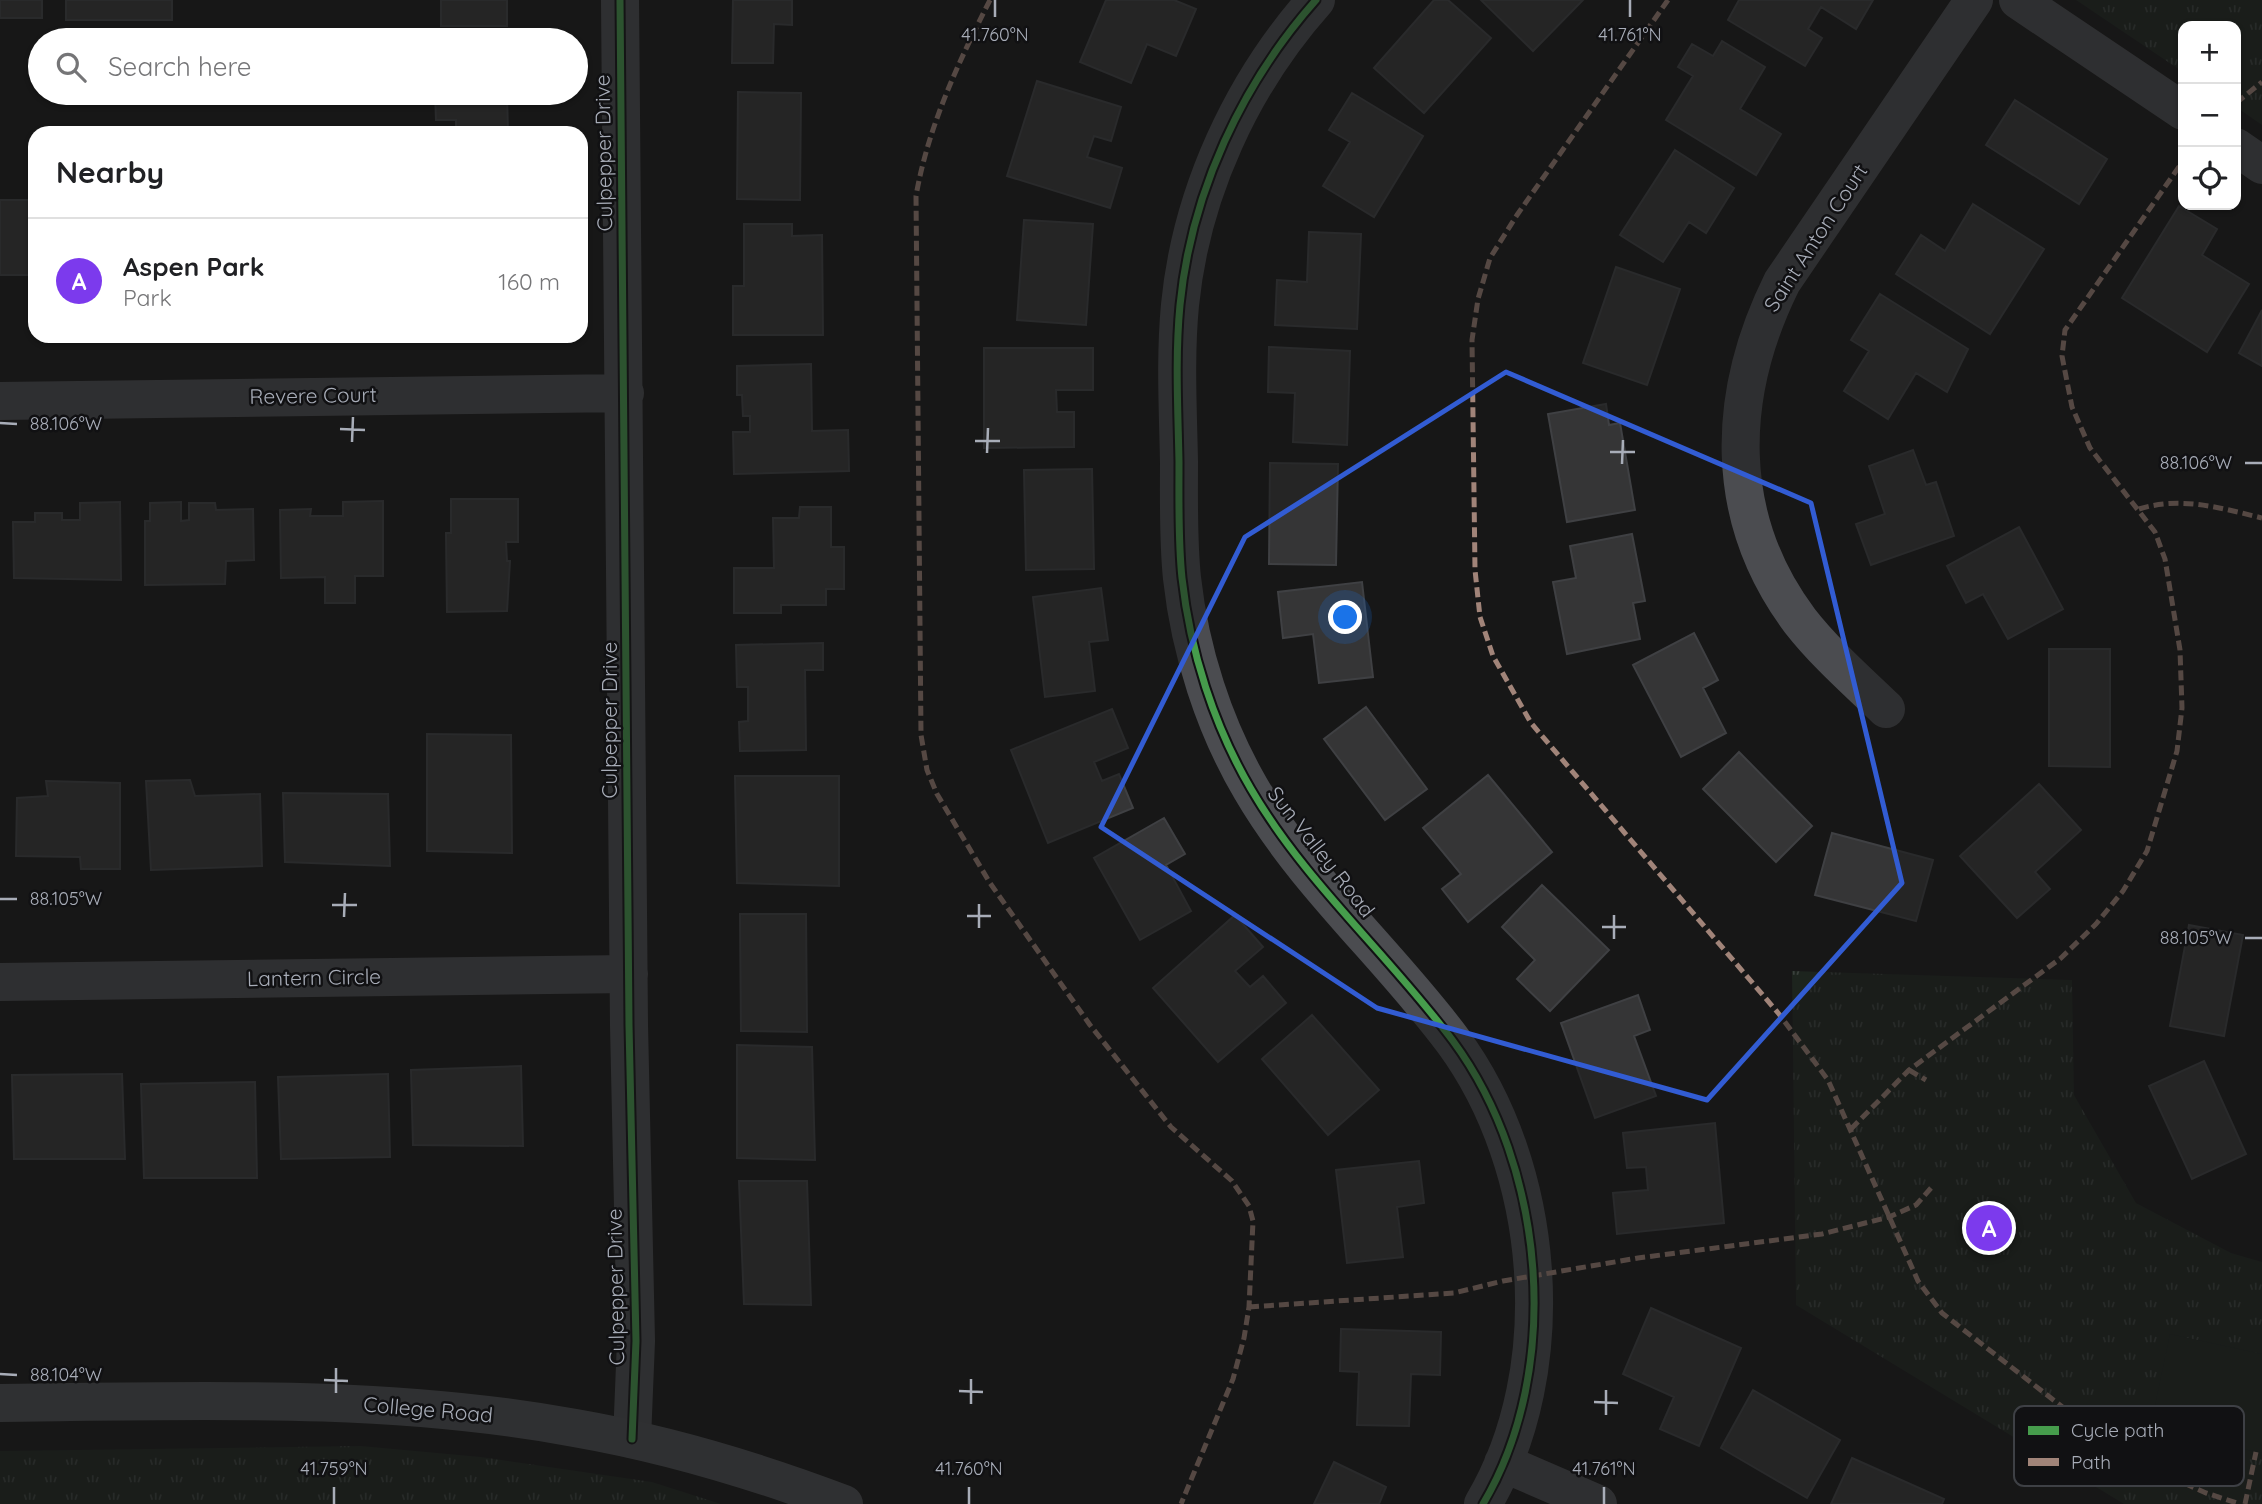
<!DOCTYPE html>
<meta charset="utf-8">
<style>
:root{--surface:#fff;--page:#f2f2f2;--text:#202124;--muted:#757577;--line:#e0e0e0;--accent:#7c3aed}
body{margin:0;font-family:Quicksand,sans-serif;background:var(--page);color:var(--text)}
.controls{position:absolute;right:21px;top:21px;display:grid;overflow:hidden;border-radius:14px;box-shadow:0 2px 5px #0004}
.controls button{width:63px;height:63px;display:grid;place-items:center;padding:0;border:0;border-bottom:2px solid var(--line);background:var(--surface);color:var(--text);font:35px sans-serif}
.you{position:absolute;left:1346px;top:618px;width:24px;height:24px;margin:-18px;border:5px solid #fff;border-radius:50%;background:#1a73e8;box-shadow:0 0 0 10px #1a73e833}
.badge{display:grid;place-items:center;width:46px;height:46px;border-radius:50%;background:var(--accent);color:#fff;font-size:23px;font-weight:700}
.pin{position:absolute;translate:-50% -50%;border:4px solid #fff;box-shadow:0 2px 7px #0006}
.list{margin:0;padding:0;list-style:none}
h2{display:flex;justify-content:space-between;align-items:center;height:91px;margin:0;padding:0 28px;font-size:30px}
h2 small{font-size:23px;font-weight:400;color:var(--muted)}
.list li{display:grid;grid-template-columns:46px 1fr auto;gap:21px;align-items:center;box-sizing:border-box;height:126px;padding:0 28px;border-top:2px solid var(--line)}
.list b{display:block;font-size:26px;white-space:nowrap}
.list p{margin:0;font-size:23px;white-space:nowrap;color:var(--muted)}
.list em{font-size:23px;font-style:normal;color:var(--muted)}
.icon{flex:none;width:38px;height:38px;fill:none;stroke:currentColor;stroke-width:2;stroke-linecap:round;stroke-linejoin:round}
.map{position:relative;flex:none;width:2262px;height:1504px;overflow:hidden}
.search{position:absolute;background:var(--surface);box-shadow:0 2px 5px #0004;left:28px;top:28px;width:560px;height:77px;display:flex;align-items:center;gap:18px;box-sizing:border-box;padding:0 24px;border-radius:38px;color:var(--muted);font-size:26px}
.panel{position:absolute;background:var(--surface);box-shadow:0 2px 5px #0004;left:28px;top:126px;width:560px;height:217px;border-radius:21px}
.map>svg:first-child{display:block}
.grass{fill:url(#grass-tufts)}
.pitch{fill:#1d241e}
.building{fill:#353536;stroke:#3f4043;stroke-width:2}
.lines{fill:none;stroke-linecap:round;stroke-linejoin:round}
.minor{stroke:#4b4c50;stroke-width:38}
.major{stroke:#4d4f52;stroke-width:38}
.quiet{stroke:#a18479;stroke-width:5;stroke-dasharray:10 5;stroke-linecap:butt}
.cycleway-casing{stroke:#111113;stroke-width:11}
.cycleway{stroke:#469c4c;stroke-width:7}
.marked{fill:none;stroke:#325cd3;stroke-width:5;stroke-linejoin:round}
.ticks{fill:none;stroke:#a8adb8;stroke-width:2.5}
.labels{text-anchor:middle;stroke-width:5;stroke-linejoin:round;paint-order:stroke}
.street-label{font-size:21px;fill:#a8adb8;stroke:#111113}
.key{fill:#111113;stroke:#3e4045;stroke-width:2}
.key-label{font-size:19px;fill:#a8adb8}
.ticks-label{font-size:18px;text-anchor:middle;fill:#a8adb8;stroke:#111113;stroke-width:5;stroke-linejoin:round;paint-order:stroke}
</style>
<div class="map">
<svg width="2262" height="1504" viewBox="0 0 2262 1504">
<defs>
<pattern id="grass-tufts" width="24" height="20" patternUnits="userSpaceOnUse" patternTransform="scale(1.75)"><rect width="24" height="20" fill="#1d241e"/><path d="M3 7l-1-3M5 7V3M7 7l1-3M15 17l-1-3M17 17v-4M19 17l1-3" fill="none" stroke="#3b413d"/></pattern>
</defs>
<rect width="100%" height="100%" fill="#171717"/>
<path class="grass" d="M2076 0H2262V125L2236 107V26H2183V72Z
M1792 971 2072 980 2074 1095 2136 1203 2231 1253 2262 1262V1504H2124L1796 1305Z
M361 1446 481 1457 652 1482 721 1504H0V1451Z"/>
<path class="pitch" d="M2170 1334 2262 1354V1453L2150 1429Z"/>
<path class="building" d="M0 0H42V18H0Z
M66 0H172V20H66Z
M441 0H507V26H441Z
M733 0H792V25L774 24 773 63H732Z
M1106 0H1174L1196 9 1176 56 1147 44 1131 83 1080 62Z
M1434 0H1448L1491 38 1424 113 1374 68Z
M1481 0H1583L1533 51Z
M1739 0H1873L1856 29 1821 7 1808 29 1822 38 1805 66 1728 20Z
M1722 41 1765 67 1740 109 1781 134 1756 175 1666 120 1693 76 1678 67 1692 44 1713 56Z
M1037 81 1121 107 1111 141 1094 136 1087 157 1122 168 1110 208 1007 176Z
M738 92 801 93 800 200 737 199Z
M435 93H507L508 133H456V120H436Z
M1352 93 1423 136 1374 217 1323 186 1350 142 1329 130Z
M2015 100 2107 159 2079 204 1986 145Z
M1675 150 1734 188 1706 233 1689 222 1663 262 1620 235Z
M0 200H35V275H0Z
M1973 204 2044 249 1990 334 1896 274 1921 235 1945 251Z
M2179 206 2217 229 2202 255 2249 284 2207 352 2122 298Z
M1024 220 1093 224 1086 325 1017 320Z
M744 224H792V236L822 235 823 335H733V286H744Z
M1309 232 1361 234 1357 329 1275 325 1277 280 1307 282Z
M1616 267 1680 289 1647 385 1583 363Z
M1880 294 1968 349 1947 392 1916 373 1888 419 1844 391 1869 351 1851 340Z
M2262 310V366L2239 353Z
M1269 347 1350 351 1347 445 1293 442 1295 393 1268 392Z
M984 348H1093V390H1056L1057 412H1074V447L984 448Z
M811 364 812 431 848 430 849 471 734 474 733 432H750V416H743L742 395H737V366Z
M1606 404 1609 425 1620 423 1635 510 1567 522 1548 414Z
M1913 450 1926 485 1936 482 1954 536 1871 565 1856 524 1885 514 1869 466Z
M1270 463 1338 464 1336 565 1269 564Z
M1092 469 1094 569 1026 570 1024 470Z
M451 499H518V542H506L507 561H510L507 611 447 612 446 533H451Z
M383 501V576H355V603H325V577L281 578 280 510 311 509 310 516H343V502Z
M120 502 121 580 14 578 13 522H35V513H62V520H80V503Z
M181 502V521L189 520V503H215L216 510 253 509 254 560 226 561 225 584 145 585V521H150V503Z
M800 507H831V547H844V589H826V605H781V613H734V568H774L773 518H799Z
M2019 527 2063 609 2008 639 1983 594 1966 603 1947 566Z
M1632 534 1645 601 1633 603 1640 639 1567 654 1553 582 1576 578 1570 546Z
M1362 582 1373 677 1319 683 1313 634 1283 638 1278 592Z
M1101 588 1108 640 1089 642 1095 691 1045 697 1033 597Z
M1694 633 1718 680 1703 688 1726 733 1681 757 1633 665Z
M823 643V670H805L806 750 740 751 739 722 748 721V687H737L736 645Z
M2049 649H2110V767L2049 766Z
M1366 707 1427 789 1385 820 1324 739Z
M1112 709 1128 748 1094 762 1102 781 1119 774 1133 808 1048 843 1011 750Z
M427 734 511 735 512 853 427 851Z
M1739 752 1812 826 1776 862 1703 789Z
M1488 775 1552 852 1468 922 1442 889 1461 874 1423 828Z
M735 776H839V886L737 883Z
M190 780 195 796 260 794 262 866 151 870 146 781Z
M46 781 120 783V869H81L80 857 16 856 17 798 48 796Z
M2039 784 2081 830 2035 872 2050 889 2017 918 1960 856Z
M283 793 388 794 390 866 285 862Z
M1164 818 1185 854 1166 865 1191 911 1140 940 1094 858Z
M1832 833 1933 860 1916 921 1815 895Z
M1542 885 1609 950 1550 1011 1517 979 1535 960 1502 927Z
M740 914H806L807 1032 741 1031Z
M1235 915 1263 947 1235 971 1250 987 1263 976 1286 1003 1218 1062 1153 988Z
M2189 925 2243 935 2224 1036 2170 1026Z
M1638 995 1650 1030 1634 1036 1656 1096 1595 1118 1561 1023Z
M1312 1015 1379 1090 1328 1135 1262 1059Z
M737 1045 812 1047 815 1160 737 1158Z
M2204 1061 2246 1154 2192 1179 2149 1086Z
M521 1066 523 1146 413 1145 411 1070Z
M122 1074 125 1159H14L12 1075Z
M388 1074 390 1157 281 1159 278 1077Z
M255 1082 257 1178H144L141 1084Z
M1715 1123 1724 1223 1617 1234 1613 1193 1648 1190 1646 1167 1627 1168 1623 1133Z
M1419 1161 1424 1203 1397 1207 1403 1257 1347 1263 1336 1170Z
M739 1181H807L811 1305 744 1304Z
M1651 1308 1741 1348 1699 1446 1660 1429 1674 1397 1623 1374Z
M1341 1329 1441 1332 1440 1375 1411 1374 1409 1426 1357 1425 1359 1372 1340 1371Z
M1753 1390 1840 1440 1807 1498 1721 1448Z
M1852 1458 1944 1499 1942 1504H1831Z
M1334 1462 1386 1487 1379 1504H1314Z"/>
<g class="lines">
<path class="minor" d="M620 0 629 1025 636 1341 632 1439
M1316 0C1242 83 1191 193 1180 305 1175 357 1178 410 1179 462 1179 501 1178 540 1182 578 1190 651 1214 726 1251 789 1305 882 1389 955 1453 1041 1546 1167 1563 1369 1483 1504
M2018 0 2183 111
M2236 147 2262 165
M0 401 625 393
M1886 709C1857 681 1825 653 1800 621 1722 517 1726 395 1782 282L1974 0
M0 982 629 974
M1503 1463 1598 1504"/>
<path class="major" d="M0 1403C192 1401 385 1393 575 1428 667 1444 757 1471 844 1504"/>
<path class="quiet" d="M990 0C958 63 928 127 916 196L921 735 927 770 937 794 990 883 1090 1025 1171 1127 1232 1181 1249 1206 1253 1221 1249 1307 1244 1338 1233 1379 1181 1504
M1668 0 1517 215 1490 258 1478 299 1472 340 1475 570 1480 617 1493 656 1531 723 1779 1014 1828 1080 1918 1281 1942 1313 2079 1420 2155 1470 2206 1493 2240 1504
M2236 103 2262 82
M2139 509C2181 496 2221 508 2262 518
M1909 1070 1926 1080
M1851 1129 1909 1070 2061 958 2096 924 2123 891 2147 851 2177 751 2182 708 2180 650 2165 559 2155 532 2090 448 2072 407 2062 356 2065 330 2183 161
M1249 1307 1454 1293 1503 1281 1638 1258 1822 1234 1889 1217 1916 1205 1931 1188
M2245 1504 2256 1452"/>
<defs>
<path id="cycleway" d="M620 0 629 1025 636 1341 632 1439
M1316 0C1242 83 1191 193 1180 305 1175 357 1178 410 1179 462 1179 501 1178 540 1182 578 1190 651 1214 726 1251 789 1305 882 1389 955 1453 1041 1546 1167 1563 1369 1483 1504"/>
</defs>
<use href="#cycleway" class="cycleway-casing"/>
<use href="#cycleway" class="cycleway"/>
</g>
<path d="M0 0H2262V1504H0ZM1506 372 1811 503 1902 883 1707 1100 1377 1008 1101 827 1245 537Z" fill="#171717" fill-opacity=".55" fill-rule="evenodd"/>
<path class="marked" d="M1506 372 1811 503 1902 883 1707 1100 1377 1008 1101 827 1245 537Z"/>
<path class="ticks" d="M995 17V0M1630 17V0M0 423 17 424M340 429 365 430M975 441H1000M352 442 353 417M1610 452H1635M987 453 988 428M2245 463H2262M1622 464 1623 440M0 899H17M332 905H357M967 916H991M344 917 345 893M1602 927H1626M979 928V904M2245 938H2262M1614 939V915M0 1374 17 1375M324 1380 348 1381M959 1391 983 1392M336 1393V1368M1594 1402 1618 1403M971 1404V1379M1606 1415V1390M334 1504V1487M969 1504V1487M1604 1504V1487"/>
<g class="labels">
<g class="street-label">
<text transform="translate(604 153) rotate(-91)" y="7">Culpepper Drive</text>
<text transform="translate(1816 238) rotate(-57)" y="7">Saint Anton Court</text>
<text transform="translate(313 396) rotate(-1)" y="7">Revere Court</text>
<text transform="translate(610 720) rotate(-90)" y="7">Culpepper Drive</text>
<text transform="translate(1321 852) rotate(52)" y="7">Sun Valley Road</text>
<text transform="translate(314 978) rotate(-1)" y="7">Lantern Circle</text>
<text transform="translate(616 1287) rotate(-91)" y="7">Culpepper Drive</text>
<text transform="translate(428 1410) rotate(5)" y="7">College Road</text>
</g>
</g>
<rect x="2014" y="1406" width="230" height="80" rx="10" class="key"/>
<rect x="2028" y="1426" width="31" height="9" fill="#469c4c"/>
<rect x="2028" y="1458" width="31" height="8" fill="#a18479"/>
<g class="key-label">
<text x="2071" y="1437">Cycle path</text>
<text x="2071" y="1469">Path</text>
</g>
<g class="ticks-label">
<text x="995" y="41">41.760°N</text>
<text x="1630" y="41">41.761°N</text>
<text x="66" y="430">88.106°W</text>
<text x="2196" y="469">88.106°W</text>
<text x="66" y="905">88.105°W</text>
<text x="2196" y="944">88.105°W</text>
<text x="66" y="1381">88.104°W</text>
<text x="334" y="1475">41.759°N</text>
<text x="969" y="1475">41.760°N</text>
<text x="1604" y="1475">41.761°N</text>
</g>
</svg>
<div class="controls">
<button>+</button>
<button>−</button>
<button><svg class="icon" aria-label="locate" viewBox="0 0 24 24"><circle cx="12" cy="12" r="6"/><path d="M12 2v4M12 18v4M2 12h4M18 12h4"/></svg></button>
</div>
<div class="you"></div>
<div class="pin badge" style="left:1989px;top:1228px">A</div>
<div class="search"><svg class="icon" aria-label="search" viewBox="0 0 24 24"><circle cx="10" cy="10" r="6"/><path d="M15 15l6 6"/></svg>Search here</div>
<section class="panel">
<h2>Nearby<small></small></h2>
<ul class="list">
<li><span class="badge">A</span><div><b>Aspen Park</b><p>Park</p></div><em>160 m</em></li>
</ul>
</section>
</div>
